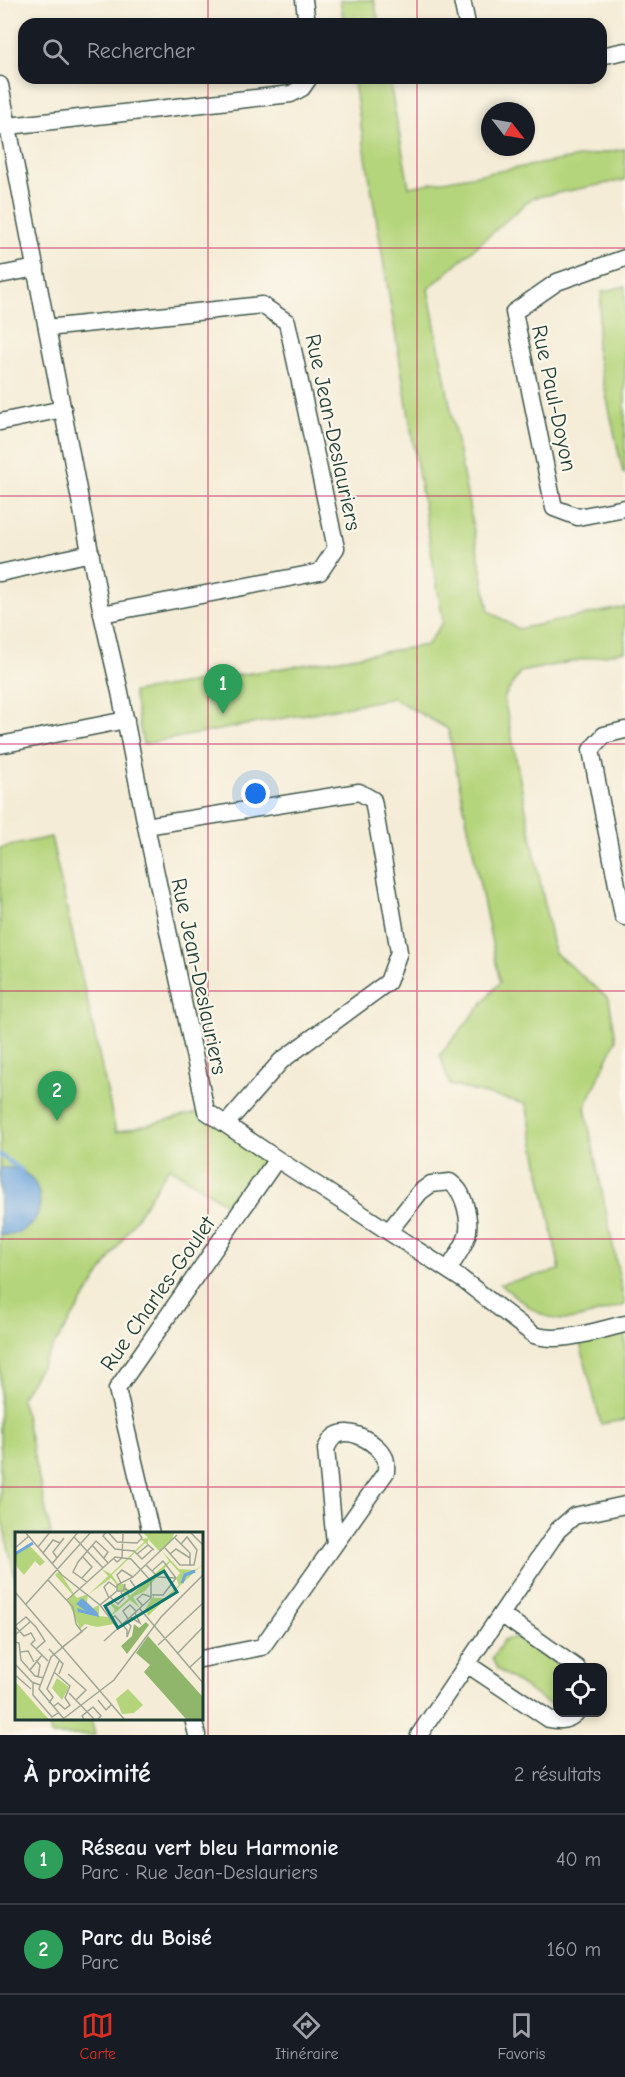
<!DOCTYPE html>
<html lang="fr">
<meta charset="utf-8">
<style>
:root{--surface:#171b24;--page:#242831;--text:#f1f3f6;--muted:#9ea1a6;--line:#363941;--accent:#d93025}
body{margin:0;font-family:"Comic Neue",sans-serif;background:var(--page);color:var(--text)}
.controls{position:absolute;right:18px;bottom:18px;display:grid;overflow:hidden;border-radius:12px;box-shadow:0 3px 9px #0003}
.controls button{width:54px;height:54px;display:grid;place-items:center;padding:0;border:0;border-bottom:2px solid var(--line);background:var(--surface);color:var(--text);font:30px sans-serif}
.compass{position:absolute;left:481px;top:102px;width:54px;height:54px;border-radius:50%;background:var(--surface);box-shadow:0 3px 9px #0003;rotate:121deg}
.you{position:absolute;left:256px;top:794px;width:21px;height:21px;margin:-15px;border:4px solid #fff;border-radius:50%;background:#1a73e8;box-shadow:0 0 0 9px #1a73e833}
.badge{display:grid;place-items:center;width:39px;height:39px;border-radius:50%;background:var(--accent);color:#fff;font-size:20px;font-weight:700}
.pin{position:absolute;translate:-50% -50px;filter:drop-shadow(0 2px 3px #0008)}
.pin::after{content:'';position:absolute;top:32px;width:21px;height:18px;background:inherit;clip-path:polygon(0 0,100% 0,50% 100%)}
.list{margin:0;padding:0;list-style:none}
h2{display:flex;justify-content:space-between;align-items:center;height:78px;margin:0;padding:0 24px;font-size:26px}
h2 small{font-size:20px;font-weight:400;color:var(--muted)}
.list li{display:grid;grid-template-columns:39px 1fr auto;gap:18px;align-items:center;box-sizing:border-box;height:90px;padding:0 24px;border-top:2px solid var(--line)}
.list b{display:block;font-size:22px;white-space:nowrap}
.list p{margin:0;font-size:20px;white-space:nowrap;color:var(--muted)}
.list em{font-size:20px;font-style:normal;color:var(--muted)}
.icon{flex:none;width:33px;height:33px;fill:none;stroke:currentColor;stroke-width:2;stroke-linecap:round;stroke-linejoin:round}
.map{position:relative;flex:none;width:625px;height:1735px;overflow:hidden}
.search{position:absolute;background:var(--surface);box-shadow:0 3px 9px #0003;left:18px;right:18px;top:18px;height:66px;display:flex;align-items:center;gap:15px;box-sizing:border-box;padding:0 21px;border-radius:18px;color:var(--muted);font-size:22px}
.sheet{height:258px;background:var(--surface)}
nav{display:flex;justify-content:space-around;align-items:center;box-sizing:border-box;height:84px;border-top:2px solid var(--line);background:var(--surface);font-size:16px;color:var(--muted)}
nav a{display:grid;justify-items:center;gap:3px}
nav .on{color:var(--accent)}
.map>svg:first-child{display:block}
.green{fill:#b5d57c;stroke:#6a8958;stroke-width:1.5}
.water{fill:#6ea6dd;stroke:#467288;stroke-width:1.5}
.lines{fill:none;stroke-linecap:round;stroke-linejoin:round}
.stream{stroke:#6ea6dd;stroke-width:4.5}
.street-casing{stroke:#3f574c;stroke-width:19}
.street{stroke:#fff;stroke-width:16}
.grid{fill:none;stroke:#c2185b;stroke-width:1.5;stroke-opacity:0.55}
.labels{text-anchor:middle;stroke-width:4.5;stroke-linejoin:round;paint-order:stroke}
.street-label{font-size:22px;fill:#1f3d34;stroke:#fbf7ec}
.inset-river{fill:none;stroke:#6ea6dd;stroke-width:3}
.inset-road{fill:none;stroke:#9fa695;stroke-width:1.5}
.view{fill:#0f766e;fill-opacity:0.15;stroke:#0f766e;stroke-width:3}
.inset-edge{fill:none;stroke:#1f3d34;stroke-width:3}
</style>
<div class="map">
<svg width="625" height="1735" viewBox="0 0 625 1735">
<rect width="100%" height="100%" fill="#fbf7ec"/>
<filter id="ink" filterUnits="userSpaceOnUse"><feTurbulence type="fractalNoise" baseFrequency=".0167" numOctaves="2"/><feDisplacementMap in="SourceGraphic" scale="12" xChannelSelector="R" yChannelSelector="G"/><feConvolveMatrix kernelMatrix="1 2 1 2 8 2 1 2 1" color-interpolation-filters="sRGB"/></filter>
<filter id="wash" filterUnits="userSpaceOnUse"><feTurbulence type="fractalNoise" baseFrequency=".008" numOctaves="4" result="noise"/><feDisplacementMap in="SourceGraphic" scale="24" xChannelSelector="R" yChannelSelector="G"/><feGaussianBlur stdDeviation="1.35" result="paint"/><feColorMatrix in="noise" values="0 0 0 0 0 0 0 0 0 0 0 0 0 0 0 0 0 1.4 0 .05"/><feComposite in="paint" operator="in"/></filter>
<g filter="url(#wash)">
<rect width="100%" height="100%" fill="#f4ecd6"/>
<path class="green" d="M340 0H374L379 24H344Z
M353 78H389L409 187 625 149V180L532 198 428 289 489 611 518 629 625 607V651L520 672 504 698 554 952 609 999 616 1040 585 1108 625 1305C609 1309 580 1320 565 1320 539 1320 519 1298 500 1284L560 1270 526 1104 450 1085 440 1055 500 982 448 729 393 698 143 744 133 692 427 645 443 622Z
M625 286V474L623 473 596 348 602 292Z
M51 837 116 1132 206 1111 277 1159 240 1213 169 1167 21 1397 51 1534H16V1582L0 1510V848Z
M625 1325V1420L601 1424 578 1335Z
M518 1637 561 1667 558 1668 557 1709 497 1669 492 1658 504 1640Z
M48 1719H91L95 1735H51Z"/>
<path class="water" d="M0 1168C52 1163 54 1238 0 1235Z"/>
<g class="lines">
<path class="stream" d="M0 1155 22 1171"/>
</g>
</g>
<g filter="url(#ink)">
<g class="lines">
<defs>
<path id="street" d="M304 0 307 24
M462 0 467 24
M601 56 625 51
M0 85 102 614 120 692 146 826 206 1111 277 1159 463 1280 534 1335C560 1344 598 1330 625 1324
M0 127 291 94 302 88 309 78
M625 258 557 282 514 312 554 508 578 517 625 508
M0 275 36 268
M47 328 262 305 287 322 336 548 320 572 102 614
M0 422 63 409
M0 573 91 553
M625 730 604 735 591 750 623 916 625 917
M0 745 126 720
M146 826 359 792 373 800 399 952 388 982 281 1061 226 1124
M389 1231 420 1192 431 1184 450 1182C459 1189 461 1193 465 1205 474 1236 464 1244 448 1270
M151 1534 117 1389 277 1159
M501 1614 577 1668
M201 1659 262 1647 386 1472C386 1467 387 1462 385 1458 378 1443 349 1425 334 1437 330 1440 328 1445 326 1449L335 1544
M467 1664 549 1719C560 1721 569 1721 577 1712
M193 1718 197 1735
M419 1735 558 1530 574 1516 625 1505"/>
</defs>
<use href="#street" class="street-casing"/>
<use href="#street" class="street"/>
</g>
</g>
<path class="grid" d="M208 0V24M417 0V24M208 78V1735M417 78V1735M0 248H625M0 496H625M0 744H625M0 991H625M0 1239H625M0 1487H625"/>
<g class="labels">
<g class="street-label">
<text transform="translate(555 398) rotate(78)" y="8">Rue Paul-Doyon</text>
<text transform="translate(334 432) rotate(78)" y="8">Rue Jean-Deslauriers</text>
<text transform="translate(200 976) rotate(78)" y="8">Rue Jean-Deslauriers</text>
<text transform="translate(157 1293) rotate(-55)" y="8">Rue Charles-Goulet</text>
</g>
</g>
<g transform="translate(15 1532)">
<rect width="188" height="188" fill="#f4ecd6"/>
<path d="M128 0H159L158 7 145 20 133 7V13L130 11 97 43 103 52H110L115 64 154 29 147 19 164 37 180 38 187 33 133 84 130 77 139 63V66H150L164 53 161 46 165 41 155 30 130 59 118 65 125 76 115 68 95 85 100 78 93 69 104 75 114 66 108 59H102V53L96 46 74 62 93 44 87 37 96 42 129 10 126 7 133 6ZM13 12 30 30 25 34 20 29 9 43 2 35 0 22ZM44 39 59 62 62 66 73 62 72 70 78 76 84 73V84L93 85 99 92 82 95 70 92 65 97 53 69 58 63 40 43ZM42 146 54 155 47 168 37 156ZM0 149 26 179 34 187H0ZM113 157 128 173 119 181 107 182 101 167Z" fill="#b5d57c"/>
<path d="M131 90 134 93 112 122 106 114 117 104 119 92 124 96ZM133 104 187 164V187H171L129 140 135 133 121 121Z" fill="#90b66c"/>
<path d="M67 66 82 80 84 85 63 80 62 76 71 79 61 72Z" fill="#6ea6dd"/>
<path class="inset-river" d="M0 22 18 11M167 51 170 43 180 39"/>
<path class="inset-road" d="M10 0 47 43 85 73 103 97M91 0 88 4 100 17 119 19 127 27 138 17M93 0 102 10 122 11 127 6 123 0M175 0 188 13M59 5 88 36M160 6 175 21V34M77 13 93 31M23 15 35 0M0 16 14 4M150 16 165 33H179L182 18 172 5 166 12M28 21 38 8 45 11M122 22 133 13 139 18M155 22 161 17 175 26M67 24 77 35 67 46M42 26 38 20 49 6M98 26 102 30 107 26 108 2M37 32 63 0M131 33 143 45 161 46M137 39 148 29 161 46M33 48 58 75 61 92 67 100M72 50 58 40 63 30 81 9 93 20 89 26M106 51 102 43 107 38 118 45M109 56 116 60 121 56 115 48M102 59V53L118 45 162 3M0 60 109 187M137 63H148L161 46M95 65 103 72 109 66 106 60M94 66 89 55 94 50 102 56M52 68 100 25 116 27 136 49V66L89 109M11 72 76 0M85 73 102 59H108L110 52M128 74 122 67 128 62 136 65M125 77 188 151M115 85 125 91 120 81M96 86 100 84 112 98V105L116 94 111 89M113 87 108 79 115 73 122 80M0 94 9 104 16 101 20 108 16 112 33 129M0 94 11 85 21 95 30 109 21 117M0 103 16 89M0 110 4 111 6 128 20 144 29 146M143 113 188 71M46 116 68 99M34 117 48 132 44 142M5 120 13 119 19 130M162 122 188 95M21 128 25 133 23 145M0 132 17 150 25 153M174 136 188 123M15 138 27 123M53 142 71 158 61 168M0 143 16 157M18 151V163L37 185 43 181M54 161 79 187M83 168 91 178 96 173M34 171 38 165 32 157 44 129M38 175 43 171 50 177 55 173 50 166 55 154 39 140M48 187 99 148 146 85 188 43M49 187 24 157 36 125 72 95M69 187 67 184 78 175 86 184 83 187"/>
<path class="view" d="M149 39 162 60 103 96 90 74Z"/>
<rect width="188" height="188" class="inset-edge"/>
</g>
</svg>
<div class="controls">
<button><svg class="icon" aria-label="locate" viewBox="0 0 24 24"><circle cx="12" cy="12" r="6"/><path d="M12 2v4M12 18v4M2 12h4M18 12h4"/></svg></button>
</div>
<svg class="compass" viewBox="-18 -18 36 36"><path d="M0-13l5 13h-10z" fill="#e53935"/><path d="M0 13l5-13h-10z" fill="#9ea1a6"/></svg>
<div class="you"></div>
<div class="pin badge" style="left:223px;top:714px;background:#2e9e5b">1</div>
<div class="pin badge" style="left:57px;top:1121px;background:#2e9e5b">2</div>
<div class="search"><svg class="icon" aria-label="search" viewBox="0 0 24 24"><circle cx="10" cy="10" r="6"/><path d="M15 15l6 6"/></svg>Rechercher</div>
</div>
<section class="sheet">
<h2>À proximité<small>2 résultats</small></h2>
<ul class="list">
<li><span class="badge" style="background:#2e9e5b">1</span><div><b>Réseau vert bleu Harmonie</b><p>Parc · Rue Jean-Deslauriers</p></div><em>40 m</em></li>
<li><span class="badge" style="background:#2e9e5b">2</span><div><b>Parc du Boisé</b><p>Parc</p></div><em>160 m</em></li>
</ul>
</section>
<nav>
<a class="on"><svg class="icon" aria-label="map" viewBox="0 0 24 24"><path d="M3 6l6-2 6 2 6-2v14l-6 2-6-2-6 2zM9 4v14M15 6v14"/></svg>Carte</a>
<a><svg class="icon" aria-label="directions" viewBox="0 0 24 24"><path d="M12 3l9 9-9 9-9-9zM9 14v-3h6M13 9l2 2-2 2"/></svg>Itinéraire</a>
<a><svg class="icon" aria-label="saved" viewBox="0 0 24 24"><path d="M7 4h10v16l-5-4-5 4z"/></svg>Favoris</a>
</nav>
